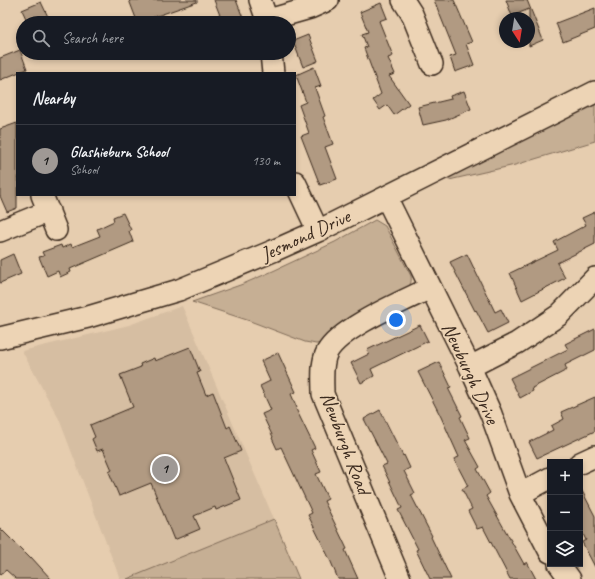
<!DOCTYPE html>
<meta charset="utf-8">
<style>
:root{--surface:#171b24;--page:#20242c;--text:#f1f3f6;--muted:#9ea1a6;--line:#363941;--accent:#9f9995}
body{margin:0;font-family:Caveat,sans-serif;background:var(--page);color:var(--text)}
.controls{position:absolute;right:12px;bottom:12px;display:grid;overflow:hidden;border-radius:0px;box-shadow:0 2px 6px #0003}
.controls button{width:36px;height:36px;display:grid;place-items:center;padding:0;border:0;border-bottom:1px solid var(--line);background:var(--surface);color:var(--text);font:20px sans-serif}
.compass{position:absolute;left:499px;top:12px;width:36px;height:36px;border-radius:50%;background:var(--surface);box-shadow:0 2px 6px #0003;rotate:168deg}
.you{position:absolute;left:396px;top:320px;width:14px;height:14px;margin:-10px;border:3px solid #fff;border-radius:50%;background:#1a73e8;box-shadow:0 0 0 6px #1a73e833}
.badge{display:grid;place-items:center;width:26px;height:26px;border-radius:50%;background:var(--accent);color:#111;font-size:13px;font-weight:700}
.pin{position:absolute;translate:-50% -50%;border:2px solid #fff;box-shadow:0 1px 4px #0006}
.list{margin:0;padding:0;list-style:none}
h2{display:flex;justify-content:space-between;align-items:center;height:52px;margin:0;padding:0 16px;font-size:17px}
h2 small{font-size:13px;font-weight:400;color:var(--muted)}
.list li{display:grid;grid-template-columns:26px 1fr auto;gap:12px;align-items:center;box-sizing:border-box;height:72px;padding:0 16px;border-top:1px solid var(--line)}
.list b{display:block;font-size:15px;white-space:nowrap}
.list p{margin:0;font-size:13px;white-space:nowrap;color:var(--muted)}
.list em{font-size:13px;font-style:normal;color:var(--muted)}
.icon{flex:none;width:22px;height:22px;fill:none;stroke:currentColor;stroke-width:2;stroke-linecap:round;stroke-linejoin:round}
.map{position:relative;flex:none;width:595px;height:579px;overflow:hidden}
.search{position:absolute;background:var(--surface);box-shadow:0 2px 6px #0003;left:16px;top:16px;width:280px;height:44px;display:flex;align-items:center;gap:10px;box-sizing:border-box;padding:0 14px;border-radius:22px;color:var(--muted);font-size:15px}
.panel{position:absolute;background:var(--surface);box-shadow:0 2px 6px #0003;left:16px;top:72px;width:280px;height:124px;border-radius:0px}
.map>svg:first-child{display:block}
.built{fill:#d6bea2}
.green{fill:#c6af94;stroke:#806c59}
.building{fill:#b19a82;stroke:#3b2a1e}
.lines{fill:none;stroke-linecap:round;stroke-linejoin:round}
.minor-casing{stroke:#3b2a1e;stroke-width:24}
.minor{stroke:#edd4b5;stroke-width:21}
.labels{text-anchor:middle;stroke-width:3.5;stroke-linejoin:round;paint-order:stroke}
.street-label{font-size:20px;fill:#3b2a1e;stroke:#edd4b5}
</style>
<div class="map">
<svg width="595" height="579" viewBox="0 0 595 579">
<rect width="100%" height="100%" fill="#e6cdaf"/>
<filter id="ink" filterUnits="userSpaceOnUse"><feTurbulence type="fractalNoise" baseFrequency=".025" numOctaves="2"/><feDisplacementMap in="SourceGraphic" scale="8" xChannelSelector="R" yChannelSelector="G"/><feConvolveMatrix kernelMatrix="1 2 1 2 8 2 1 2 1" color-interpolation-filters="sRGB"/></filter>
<g filter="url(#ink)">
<path class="built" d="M182 306 274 519 299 579H120L59 419 22 351 129 325Z"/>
<path class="green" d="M595 101V141L515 165 449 180 443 176Z
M375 220 385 226 411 276C412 283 410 286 404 290L351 316 336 327 323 343 316 344 305 342 250 321 192 302 243 284 273 271 335 242Z
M274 519 299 579H127Z"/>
<path class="building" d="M129 0H197V2L151 18 150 22 143 19 137 21Z
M214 0H236L245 23H223Z
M434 0H454L472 42 466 44 474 65 455 72 450 57 456 55Z
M506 0H527L543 40 529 46V9L512 16Z
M41 2 51 23H28L22 10Z
M381 3 387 18 379 21 393 56 388 58 395 74 389 76 409 104 394 115 387 105 380 110 373 100 381 94 364 48 367 47 362 34 368 32 360 12Z
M595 8V29L563 42 556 23Z
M308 35 318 61 303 67 293 41Z
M20 50 27 69 0 80V58Z
M314 67 321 86 315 88 325 116 323 117 333 144 325 147 337 179 320 185 301 136 309 133 299 105 306 102 296 75Z
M464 91 471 109 446 120 423 125 418 107 451 99 450 96Z
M17 123V208L7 212 0 196V129Z
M595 212V244L557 263 565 278 522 300 510 273 558 250 554 242 586 225 582 218Z
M123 213 131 230 129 231 133 242 70 269 71 272 60 277 58 271 47 276 39 257 44 256 42 252 61 245 62 248 71 244 72 247 100 236 97 229 114 221 113 217Z
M13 254 21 274 0 283V260Z
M467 254 495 312 501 309 508 323 488 333 476 310 475 311 450 262Z
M420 325 428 341 371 369 374 376 361 383 351 363 369 354 367 350Z
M595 329V350L565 365 567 370 532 388 533 391 520 398 510 378 568 349 565 344Z
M190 347 200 372 197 373 206 395 213 392 227 428 230 426 241 451 224 458 241 500 216 510 215 507 194 516 200 529 174 540 151 483 119 496 109 472 112 470 103 449 97 451 92 439 95 437 90 425 133 407 120 375 141 367 140 364 154 358 155 361Z
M278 353 296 392 291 394 297 408 296 409 315 448 311 450 321 472 316 474 328 499 324 501 347 549 345 550 358 579H338L331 562 308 515 312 513 281 447 277 449 272 438 273 437 262 414 271 410 260 386 270 381 261 361Z
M439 362 451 387 448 388 462 416 460 417 470 438 465 440 480 467 477 469 490 493 486 496 524 564 527 562 536 579H510L483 527 477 529 468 511 472 509 462 489 468 486 454 459 459 457 441 417 418 372Z
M595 397V431L537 458 529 442 553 430 551 426 564 419 561 412Z
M380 410 403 456 404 455 410 468 404 471 415 493 411 495 432 536 431 537 451 579H430L416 550 418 549 398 510 402 508 382 466 387 464 364 419Z
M580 487 595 516V567L582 542 586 540 580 528Z
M0 528 30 558 31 557 51 579H16L6 570 0 575Z"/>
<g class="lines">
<defs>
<path id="minor" d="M260 0 268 23
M403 0 412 14 432 64
M268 20 310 8 328 0
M271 53 273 73
M295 182 318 231
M42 195 56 230
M386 197 470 367 491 414 520 494 550 552
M0 231 49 211
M0 338 88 317 179 290 273 251 318 231 595 92
M470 367 517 343 559 315 595 278
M580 463 595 456
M520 494 550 478
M559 564 570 579
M400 579 323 394C323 381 321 363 327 352 341 327 404 301 430 288"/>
</defs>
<use href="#minor" class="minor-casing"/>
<use href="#minor" class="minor"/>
</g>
</g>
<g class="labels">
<g class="street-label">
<text transform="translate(305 235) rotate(-25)" y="7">Jesmond Drive</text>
<text transform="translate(471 373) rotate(65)" y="7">Newburgh Drive</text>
<text transform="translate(346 443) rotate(69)" y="7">Newburgh Road</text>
</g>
</g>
</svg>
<div class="controls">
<button>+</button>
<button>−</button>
<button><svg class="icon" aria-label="layers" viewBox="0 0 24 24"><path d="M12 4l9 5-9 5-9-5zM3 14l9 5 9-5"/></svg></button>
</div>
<svg class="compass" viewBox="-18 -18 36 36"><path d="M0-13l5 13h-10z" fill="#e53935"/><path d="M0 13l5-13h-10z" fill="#9ea1a6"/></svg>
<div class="you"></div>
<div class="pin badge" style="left:165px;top:469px">1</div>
<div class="search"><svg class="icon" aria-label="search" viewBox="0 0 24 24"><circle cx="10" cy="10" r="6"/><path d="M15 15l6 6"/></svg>Search here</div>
<section class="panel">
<h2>Nearby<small></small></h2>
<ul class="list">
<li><span class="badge">1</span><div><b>Glashieburn School</b><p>School</p></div><em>130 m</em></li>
</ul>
</section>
</div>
